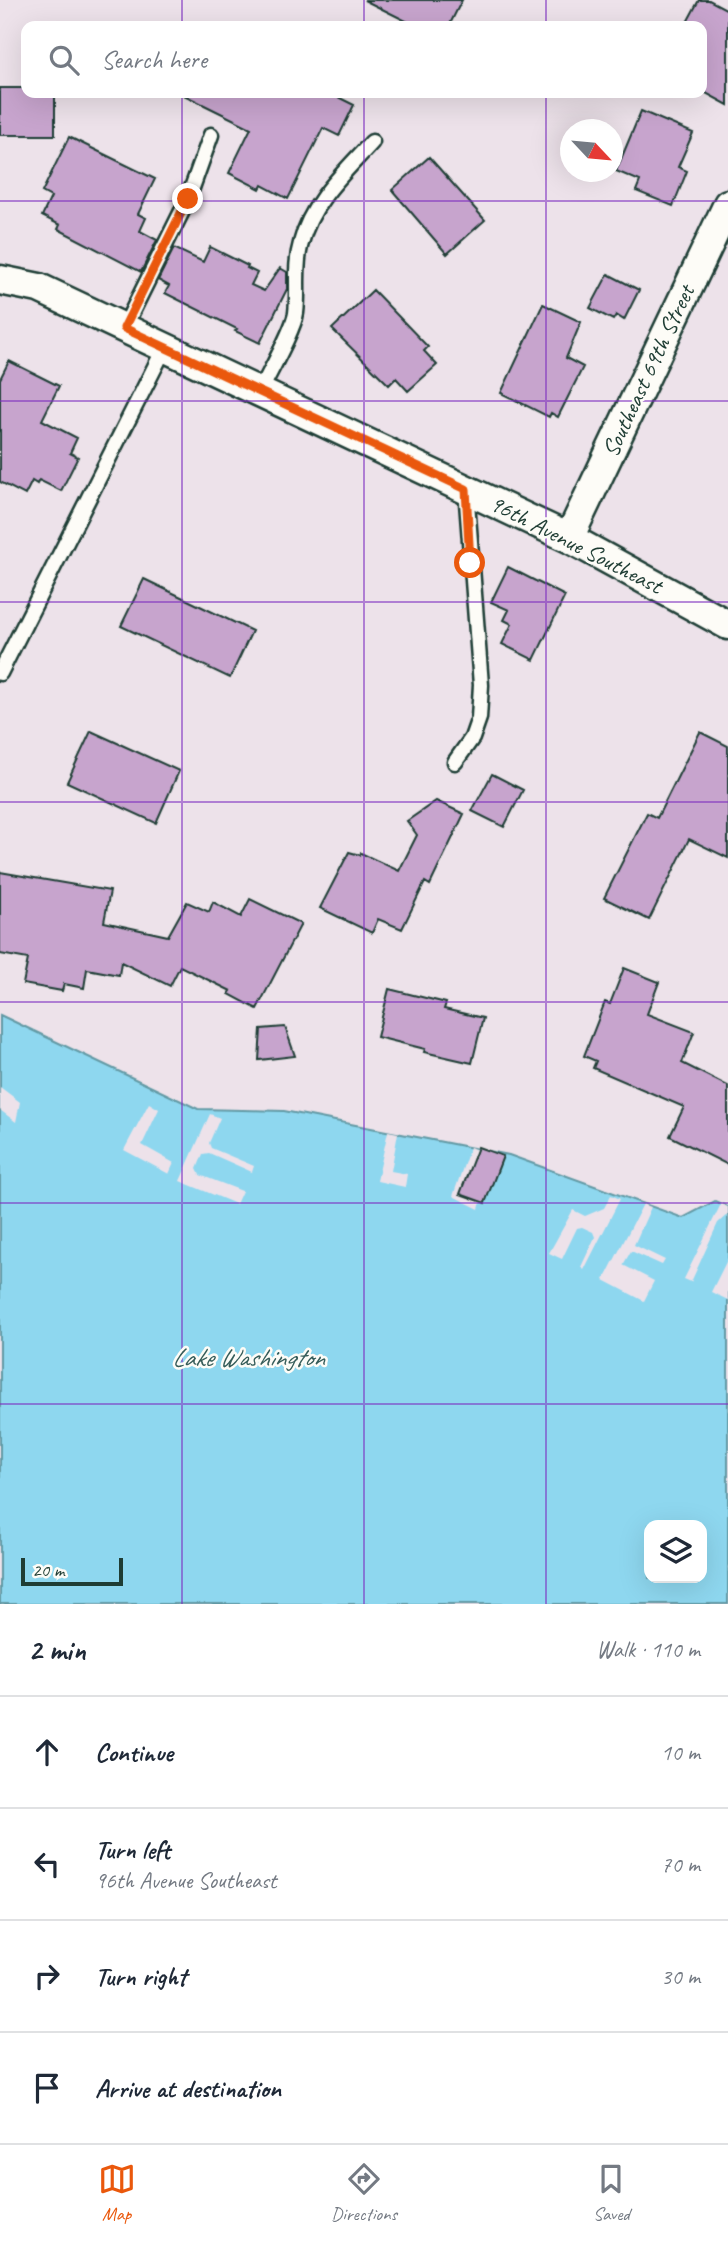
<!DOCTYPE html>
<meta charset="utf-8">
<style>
:root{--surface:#fff;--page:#f6f6f7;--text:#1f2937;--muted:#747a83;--line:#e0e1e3;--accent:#ea580c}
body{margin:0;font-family:Caveat,sans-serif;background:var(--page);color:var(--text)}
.controls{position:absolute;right:21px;bottom:21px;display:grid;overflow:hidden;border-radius:14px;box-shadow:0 7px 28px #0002}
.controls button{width:63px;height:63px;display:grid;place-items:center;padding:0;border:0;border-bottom:2px solid var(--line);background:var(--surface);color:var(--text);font:35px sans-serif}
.compass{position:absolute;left:560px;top:119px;width:63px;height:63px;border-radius:50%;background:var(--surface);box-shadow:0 7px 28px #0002;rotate:116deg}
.scale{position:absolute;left:21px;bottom:18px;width:102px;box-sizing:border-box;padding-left:7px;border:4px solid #1f3d34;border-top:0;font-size:19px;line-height:24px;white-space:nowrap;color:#1f3d34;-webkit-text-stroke:5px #fdfcf7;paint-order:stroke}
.stop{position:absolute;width:21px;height:21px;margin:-16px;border:5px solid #ea580c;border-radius:50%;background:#fff}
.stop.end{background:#ea580c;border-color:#fff;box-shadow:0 2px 7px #0008}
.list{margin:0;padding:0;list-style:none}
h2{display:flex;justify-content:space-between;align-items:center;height:91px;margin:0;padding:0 28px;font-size:30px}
h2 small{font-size:23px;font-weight:400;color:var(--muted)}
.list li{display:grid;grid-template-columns:46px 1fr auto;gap:21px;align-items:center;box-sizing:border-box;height:112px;padding:0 28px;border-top:2px solid var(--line)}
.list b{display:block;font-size:26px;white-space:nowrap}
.list p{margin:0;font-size:23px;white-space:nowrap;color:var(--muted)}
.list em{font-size:23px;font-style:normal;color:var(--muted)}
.icon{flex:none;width:38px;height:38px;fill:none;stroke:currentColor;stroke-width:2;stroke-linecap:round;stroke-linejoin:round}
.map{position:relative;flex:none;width:728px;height:1604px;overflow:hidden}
.search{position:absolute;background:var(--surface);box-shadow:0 7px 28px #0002;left:21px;right:21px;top:21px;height:77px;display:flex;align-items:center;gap:18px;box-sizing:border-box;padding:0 24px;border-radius:14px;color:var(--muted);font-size:26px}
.sheet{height:539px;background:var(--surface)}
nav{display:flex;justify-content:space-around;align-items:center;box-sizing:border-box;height:98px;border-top:2px solid var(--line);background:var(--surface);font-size:19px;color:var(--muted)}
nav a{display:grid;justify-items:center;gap:4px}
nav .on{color:var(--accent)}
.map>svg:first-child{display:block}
.water{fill:#8ed7ef;stroke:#6299a4;stroke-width:2;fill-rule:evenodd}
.pier{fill:#ede2ea}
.building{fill:#c7a4cd;stroke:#1f3d34;stroke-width:2}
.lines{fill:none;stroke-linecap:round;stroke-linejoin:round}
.service-casing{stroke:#1f3d34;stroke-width:19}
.minor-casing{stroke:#1f3d34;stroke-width:33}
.service{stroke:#fdfcf7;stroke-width:14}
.minor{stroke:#fdfcf7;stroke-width:28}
.route{stroke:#ea580c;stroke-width:9}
.grid{fill:none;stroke:#7b2cbf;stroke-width:2;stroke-opacity:0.55}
.labels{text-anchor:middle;stroke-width:5;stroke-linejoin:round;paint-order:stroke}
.street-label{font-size:24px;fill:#1f3d34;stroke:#fdfcf7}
.water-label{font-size:26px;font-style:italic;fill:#355c59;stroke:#fdfcf7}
</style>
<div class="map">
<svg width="728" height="1604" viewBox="0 0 728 1604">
<rect width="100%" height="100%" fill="#ede2ea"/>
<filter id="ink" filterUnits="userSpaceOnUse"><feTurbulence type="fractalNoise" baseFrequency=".0143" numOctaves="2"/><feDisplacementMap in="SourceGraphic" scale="14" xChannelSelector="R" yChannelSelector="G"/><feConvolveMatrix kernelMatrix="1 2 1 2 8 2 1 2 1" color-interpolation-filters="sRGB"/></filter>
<g filter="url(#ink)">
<path class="water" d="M0 1015 198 1109 284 1111 509 1155 683 1218 715 1201 728 1207V1604H0ZM649 1525H702V1578H649Z"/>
<path class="pier" d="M0 1087 20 1102 16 1122 0 1110Z
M149 1103 159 1109 142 1145 174 1163 169 1174 124 1150Z
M210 1114 220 1118 209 1143 211 1148 254 1166 252 1172 209 1153 203 1154 197 1169 200 1175 242 1191 236 1204 180 1181Z
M388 1131 398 1133 391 1171 407 1174 405 1187 377 1181Z
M470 1147 494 1157 479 1209 453 1196Z
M611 1195 620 1199 584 1270 581 1267 595 1237 593 1232 582 1227 577 1228 562 1259 549 1253 573 1210 585 1216 604 1208Z
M643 1204 651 1207 634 1245 665 1260 662 1265 631 1251 623 1265 654 1281 644 1301 604 1280Z
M721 1204 728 1207V1214L718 1223 691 1282 684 1279Z
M728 1258V1300L711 1292Z"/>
<path class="building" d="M364 0H462L449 26H416Z
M699 0H709L728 10V105L702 91V26H685Z
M0 88H26V93H55V135H0Z
M180 93H330L354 105 339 136 323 128 288 199 262 185 260 189 229 173 251 128Z
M641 111 693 133 678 167 687 171 673 206 636 191 640 181 616 171Z
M69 137 155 179 138 214 146 218 140 231 157 240 141 272 58 229 60 225 42 216 51 197 42 192Z
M429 157 485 220 447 254 392 190Z
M210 247 248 266 247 268 257 273 251 285 264 291 280 268 287 272V289L260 343 235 331 237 329 165 293 169 286 158 280 174 248 203 262Z
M608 274 639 290 624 320 616 315 613 320 590 308Z
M373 290 428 347 424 351 437 365 408 391 396 378 389 385 332 329Z
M543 304 581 322 566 358 583 367 558 417 551 413 549 417 501 393Z
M9 361 59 386 42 420 77 438 70 453 78 457 61 491 39 480 37 484 32 481 25 495 0 482V379Z
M508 567 565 596 534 660 502 644 512 624 504 620 509 610 491 602Z
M144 579 252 631 230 678 121 626Z
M91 731 179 771 156 823 67 782Z
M700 732 728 746V858L689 839 649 920 604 898 647 813 657 818Z
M492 774 523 790 504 827 472 811Z
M436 801 464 814 430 885 425 882 402 929 378 919 372 933 320 908 349 852 360 855 361 853 399 871 417 835 407 821Z
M0 872 110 891 104 922 168 936 187 902 209 912 213 902 241 917 250 899 301 924 257 1009 229 994 231 991 180 966 170 986 121 962 119 975 87 969 84 988 64 984 62 991 23 984 28 959 0 954Z
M624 968 659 982 647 1014 694 1032 682 1063 728 1086V1165L670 1136 684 1107 593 1068 596 1061 584 1056 605 1002 610 1004Z
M389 989 446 1003 444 1009 483 1018 472 1063 424 1052 425 1049 377 1037Z
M285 1027 295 1056 259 1060 261 1029Z
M478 1147 503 1156 485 1203 460 1194Z"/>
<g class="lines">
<defs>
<path id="service" d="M124 328 188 199 211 135
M260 392C268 375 294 329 296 313 299 290 294 266 301 243 311 202 345 172 372 142
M0 673 165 347
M455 762 472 738 479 718 481 685 466 489"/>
<path id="minor" d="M0 280 39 288 569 538 728 625
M569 538 728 204"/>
</defs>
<use href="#service" class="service-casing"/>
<use href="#minor" class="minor-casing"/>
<use href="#service" class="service"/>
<use href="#minor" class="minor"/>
</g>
</g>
<g class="lines" filter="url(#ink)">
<path class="route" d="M188 199 124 328 466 489 470 563"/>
</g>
<path class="grid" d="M182 0V26M364 0V26M546 0V26M182 93V1604M364 93V1604M546 93V1604M0 201H728M0 401H728M0 602H728M0 802H728M0 1002H728M0 1203H728M0 1404H728"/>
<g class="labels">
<g class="street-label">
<text transform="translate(648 371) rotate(-65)" y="8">Southeast 69th Street</text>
<text transform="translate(576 544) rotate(27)" y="8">96th Avenue Southeast</text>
</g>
<g class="water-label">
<text x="248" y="1366">Lake Washington</text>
</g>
</g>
</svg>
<div class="controls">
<button><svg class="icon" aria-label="layers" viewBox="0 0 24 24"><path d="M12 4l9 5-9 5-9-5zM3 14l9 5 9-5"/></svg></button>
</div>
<svg class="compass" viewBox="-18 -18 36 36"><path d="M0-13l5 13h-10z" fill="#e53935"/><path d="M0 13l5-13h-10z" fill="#747a83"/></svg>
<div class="scale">20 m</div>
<div class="stop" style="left:470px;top:563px"></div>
<div class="stop end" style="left:188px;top:199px"></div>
<div class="search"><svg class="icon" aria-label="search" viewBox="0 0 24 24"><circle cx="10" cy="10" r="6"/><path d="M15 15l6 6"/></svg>Search here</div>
</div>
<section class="sheet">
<h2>2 min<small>Walk · 110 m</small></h2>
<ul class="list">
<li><svg class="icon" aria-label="ahead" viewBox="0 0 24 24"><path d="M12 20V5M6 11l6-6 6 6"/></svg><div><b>Continue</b></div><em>10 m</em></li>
<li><svg class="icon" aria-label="left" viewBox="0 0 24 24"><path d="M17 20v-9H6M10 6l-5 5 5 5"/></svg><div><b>Turn left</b><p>96th Avenue Southeast</p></div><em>70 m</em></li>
<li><svg class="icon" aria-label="right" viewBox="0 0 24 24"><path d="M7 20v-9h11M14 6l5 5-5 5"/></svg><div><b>Turn right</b></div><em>30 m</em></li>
<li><svg class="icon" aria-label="arrive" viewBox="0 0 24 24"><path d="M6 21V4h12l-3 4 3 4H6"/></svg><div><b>Arrive at destination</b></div></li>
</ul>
</section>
<nav>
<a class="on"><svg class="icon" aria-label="map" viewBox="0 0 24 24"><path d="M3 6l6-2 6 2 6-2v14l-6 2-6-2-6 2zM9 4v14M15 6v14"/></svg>Map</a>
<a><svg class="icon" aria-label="directions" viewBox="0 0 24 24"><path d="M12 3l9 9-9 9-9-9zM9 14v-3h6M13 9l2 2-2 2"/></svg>Directions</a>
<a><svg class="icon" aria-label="saved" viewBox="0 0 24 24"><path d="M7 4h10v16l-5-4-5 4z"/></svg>Saved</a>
</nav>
